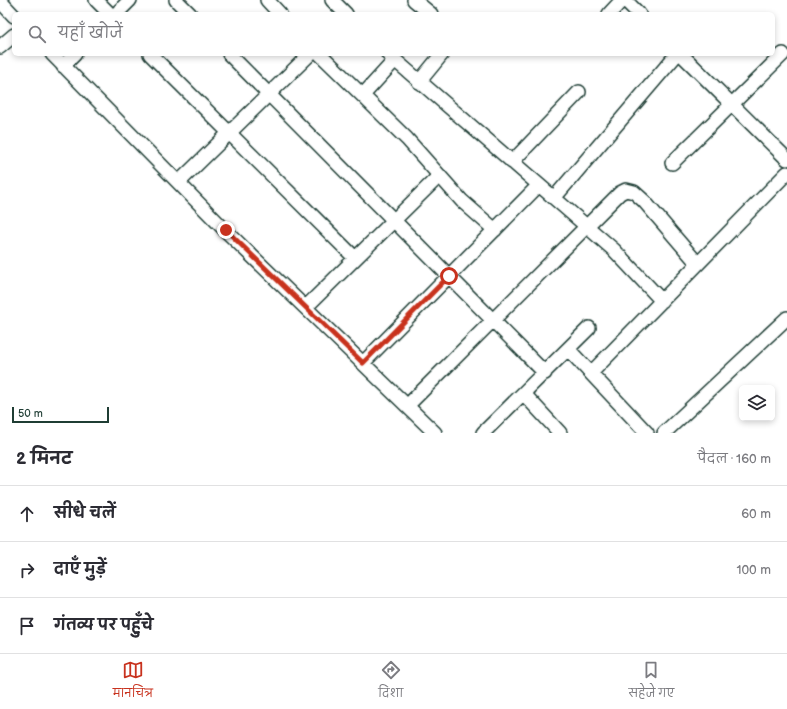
<!DOCTYPE html>
<html lang="hi">
<meta charset="utf-8">
<style>
:root{--surface:#fff;--page:#f2f2f3;--text:#2b2b33;--muted:#7c7c81;--line:#e1e1e2;--accent:#c8321e}
body{margin:0;font-family:"Balsamiq Sans","Playpen Sans Deva",sans-serif;background:var(--page);color:var(--text)}
.controls{position:absolute;right:12px;bottom:12px;display:grid;overflow:hidden;border-radius:6px;box-shadow:0 2px 6px #0003}
.controls button{width:36px;height:36px;display:grid;place-items:center;padding:0;border:0;border-bottom:1px solid var(--line);background:var(--surface);color:var(--text);font:20px sans-serif}
.scale{position:absolute;left:12px;bottom:10px;width:97px;box-sizing:border-box;padding-left:4px;border:2px solid #1f3d34;border-top:0;font-size:11px;line-height:14px;white-space:nowrap;color:#1f3d34;-webkit-text-stroke:3px #fff;paint-order:stroke}
.stop{position:absolute;width:12px;height:12px;margin:-9px;border:3px solid #c8321e;border-radius:50%;background:#fff}
.stop.end{background:#c8321e;border-color:#fff;box-shadow:0 1px 4px #0008}
.list{margin:0;padding:0;list-style:none}
h2{display:flex;justify-content:space-between;align-items:center;height:52px;margin:0;padding:0 16px;font-size:17px}
h2 small{font-size:13px;font-weight:400;color:var(--muted)}
.list li{display:grid;grid-template-columns:26px 1fr auto;gap:12px;align-items:center;box-sizing:border-box;height:56px;padding:0 16px;border-top:1px solid var(--line)}
.list b{display:block;font-size:15px;white-space:nowrap}
.list em{font-size:13px;font-style:normal;color:var(--muted)}
.icon{flex:none;width:22px;height:22px;fill:none;stroke:currentColor;stroke-width:2;stroke-linecap:round;stroke-linejoin:round}
.map{position:relative;flex:none;width:787px;height:433px;overflow:hidden}
.search{position:absolute;background:var(--surface);box-shadow:0 2px 6px #0003;left:12px;right:12px;top:12px;height:44px;display:flex;align-items:center;gap:10px;box-sizing:border-box;padding:0 14px;border-radius:6px;color:var(--muted);font-size:15px}
.sheet{height:220px;background:var(--surface)}
nav{display:flex;justify-content:space-around;align-items:center;box-sizing:border-box;height:56px;border-top:1px solid var(--line);background:var(--surface);font-size:11px;color:var(--muted)}
nav a{display:grid;justify-items:center;gap:2px}
nav .on{color:var(--accent)}
.map>svg:first-child{display:block}
.lines{fill:none;stroke-linecap:round;stroke-linejoin:round}
.minor-casing{stroke:#1f3d34;stroke-width:16}
.minor{stroke:#fff;stroke-width:13}
.route{stroke:#c8321e;stroke-width:5}
</style>
<div class="map">
<svg width="787" height="433" viewBox="0 0 787 433">
<rect width="100%" height="100%" fill="#fff"/>
<filter id="ink" filterUnits="userSpaceOnUse"><feTurbulence type="fractalNoise" baseFrequency=".025" numOctaves="2"/><feDisplacementMap in="SourceGraphic" scale="8" xChannelSelector="R" yChannelSelector="G"/><feConvolveMatrix kernelMatrix="1 2 1 2 8 2 1 2 1" color-interpolation-filters="sRGB"/></filter>
<g filter="url(#ink)">
<g class="lines">
<defs>
<path id="minor" d="M96 0 110 14
M176 0 190 14
M267 0 280 14
M332 0 346 14
M414 0 431 14
M625 0 639 14
M0 1 14 16
M116 14 130 0
M609 14 622 0
M0 47 14 35
M52 54 225 230 435 433
M150 54 355 258
M229 54 545 373
M320 54 407 139 462 201 495 230
M388 54 614 250 662 301
M681 54 787 159
M63 66 75 54
M419 82 442 54
M363 95 395 60
M512 162 579 92
M672 163 783 54
M179 182 310 54
M554 198 677 54
M306 307 439 176
M568 349 647 433
M363 363 539 185
M591 373 787 173
M524 394 560 433
M407 406 620 193 626 190 634 192 644 201 698 264
M483 433 589 328
M664 433 787 318"/>
</defs>
<use href="#minor" class="minor-casing"/>
<use href="#minor" class="minor"/>
</g>
</g>
<g class="lines" filter="url(#ink)">
<path class="route" d="M226 230 363 363 449 276"/>
</g>
</svg>
<div class="controls">
<button><svg class="icon" aria-label="layers" viewBox="0 0 24 24"><path d="M12 4l9 5-9 5-9-5zM3 14l9 5 9-5"/></svg></button>
</div>
<div class="scale">50 m</div>
<div class="stop" style="left:449px;top:276px"></div>
<div class="stop end" style="left:226px;top:230px"></div>
<div class="search"><svg class="icon" aria-label="search" viewBox="0 0 24 24"><circle cx="10" cy="10" r="6"/><path d="M15 15l6 6"/></svg>यहाँ खोजें</div>
</div>
<section class="sheet">
<h2>2 मिनट<small>पैदल · 160 m</small></h2>
<ul class="list">
<li><svg class="icon" aria-label="ahead" viewBox="0 0 24 24"><path d="M12 20V5M6 11l6-6 6 6"/></svg><div><b>सीधे चलें</b></div><em>60 m</em></li>
<li><svg class="icon" aria-label="right" viewBox="0 0 24 24"><path d="M7 20v-9h11M14 6l5 5-5 5"/></svg><div><b>दाएँ मुड़ें</b></div><em>100 m</em></li>
<li><svg class="icon" aria-label="arrive" viewBox="0 0 24 24"><path d="M6 21V4h12l-3 4 3 4H6"/></svg><div><b>गंतव्य पर पहुँचे</b></div></li>
</ul>
</section>
<nav>
<a class="on"><svg class="icon" aria-label="map" viewBox="0 0 24 24"><path d="M3 6l6-2 6 2 6-2v14l-6 2-6-2-6 2zM9 4v14M15 6v14"/></svg>मानचित्र</a>
<a><svg class="icon" aria-label="directions" viewBox="0 0 24 24"><path d="M12 3l9 9-9 9-9-9zM9 14v-3h6M13 9l2 2-2 2"/></svg>दिशा</a>
<a><svg class="icon" aria-label="saved" viewBox="0 0 24 24"><path d="M7 4h10v16l-5-4-5 4z"/></svg>सहेजे गए</a>
</nav>
